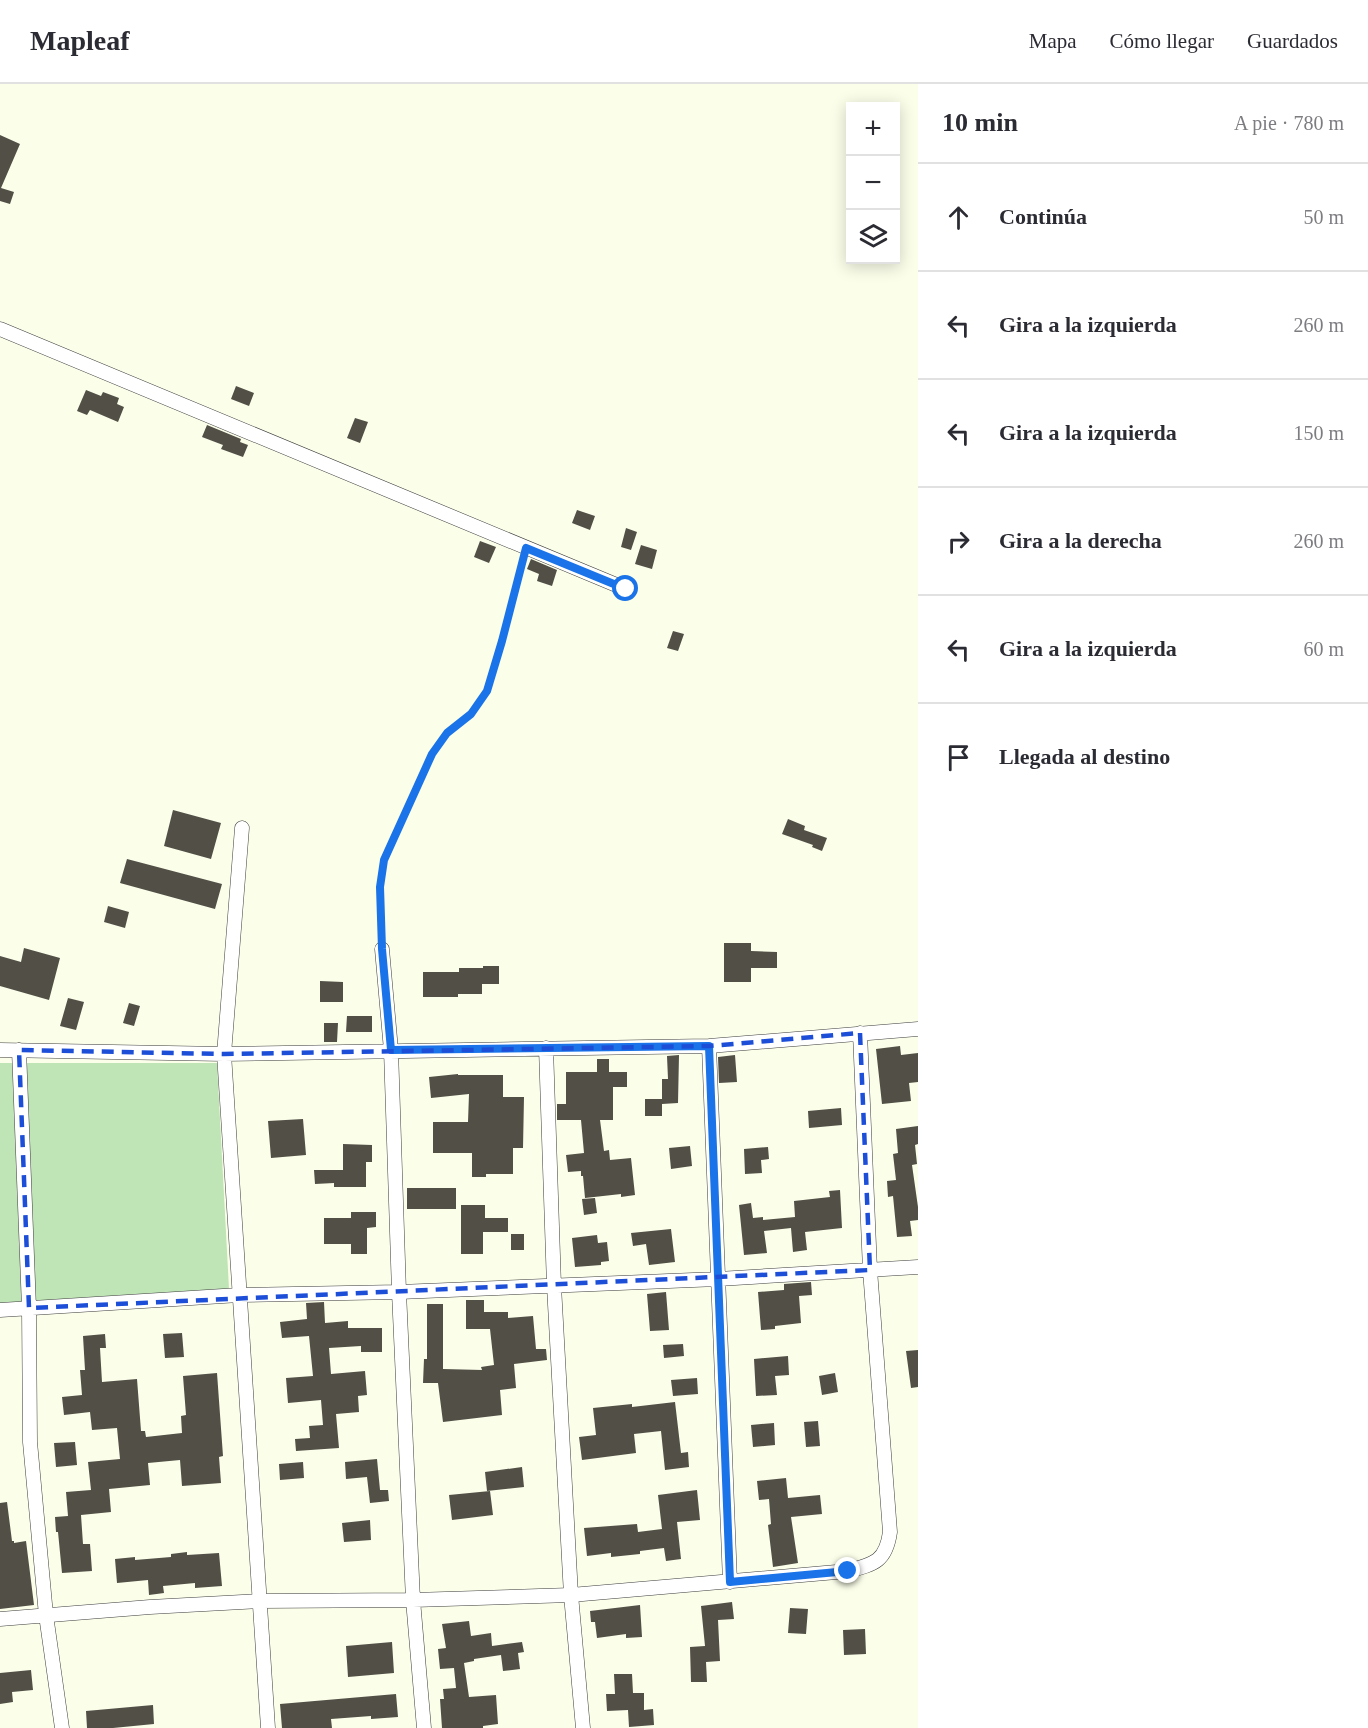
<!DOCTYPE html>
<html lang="es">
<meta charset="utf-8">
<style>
:root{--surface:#fff;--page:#f2f2f3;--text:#2b2b33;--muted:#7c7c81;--line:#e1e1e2}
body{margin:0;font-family:"Times New Roman",serif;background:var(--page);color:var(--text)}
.controls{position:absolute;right:18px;top:18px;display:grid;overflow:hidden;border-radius:0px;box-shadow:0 3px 15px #0003}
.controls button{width:54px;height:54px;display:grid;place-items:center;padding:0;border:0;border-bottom:2px solid var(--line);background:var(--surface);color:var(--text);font:30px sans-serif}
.stop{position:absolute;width:18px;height:18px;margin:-14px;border:4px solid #1a73e8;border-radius:50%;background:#fff}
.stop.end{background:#1a73e8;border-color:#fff;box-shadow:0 2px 6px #0008}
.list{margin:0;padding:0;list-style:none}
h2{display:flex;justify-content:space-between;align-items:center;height:78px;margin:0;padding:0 24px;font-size:26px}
h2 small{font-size:20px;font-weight:400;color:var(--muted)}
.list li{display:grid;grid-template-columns:39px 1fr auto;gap:18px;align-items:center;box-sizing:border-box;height:108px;padding:0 24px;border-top:2px solid var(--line)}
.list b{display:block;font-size:22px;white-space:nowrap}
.list em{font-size:20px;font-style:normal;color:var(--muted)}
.icon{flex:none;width:33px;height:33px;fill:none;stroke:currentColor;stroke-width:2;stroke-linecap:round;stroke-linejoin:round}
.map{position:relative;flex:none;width:918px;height:1644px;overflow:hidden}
header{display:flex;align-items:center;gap:36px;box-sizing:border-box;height:84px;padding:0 30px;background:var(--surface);border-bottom:2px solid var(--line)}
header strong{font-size:28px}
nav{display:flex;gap:33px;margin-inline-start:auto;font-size:21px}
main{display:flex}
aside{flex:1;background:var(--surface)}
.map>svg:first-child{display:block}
.green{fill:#bfe5b6}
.building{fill:#524f47}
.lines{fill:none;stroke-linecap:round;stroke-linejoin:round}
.minor-casing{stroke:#3d3d3d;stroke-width:15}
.path{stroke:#2c2c2c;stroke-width:2;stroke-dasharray:6 3;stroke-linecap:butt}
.minor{stroke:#fff;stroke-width:14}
.route{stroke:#1a73e8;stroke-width:8}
.marked{fill:none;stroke:#1d4ed8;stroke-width:4.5;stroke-dasharray:12 8;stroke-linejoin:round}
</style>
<header>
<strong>Mapleaf</strong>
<nav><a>Mapa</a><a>Cómo llegar</a><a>Guardados</a></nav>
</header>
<main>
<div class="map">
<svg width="918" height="1644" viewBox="0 0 918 1644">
<rect width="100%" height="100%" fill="#fbfee9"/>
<path class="green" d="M0 979H217L229 1205 0 1220Z"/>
<path class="building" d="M0 51 20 60 1 104 14 108 10 120 0 117Z
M236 302 254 309 249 322 231 315Z
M86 306 101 312 103 308 119 314 117 320 124 323 118 338 90 326 87 331 77 327Z
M355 334 368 338 360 359 347 354Z
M207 341 241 355 240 358 248 361 243 373 221 365 223 361 202 353Z
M577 426 595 432 590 446 572 439Z
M626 444 637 448 631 466 621 463Z
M480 457 496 463 489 479 474 473Z
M641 461 657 466 652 485 635 480Z
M531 475 557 486 552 502 537 497 539 490 527 485Z
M673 547 684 550 678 567 667 564Z
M173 726 221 739 211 775 164 762Z
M788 735 805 742 804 746 827 754 822 767 812 763 813 761 782 750Z
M127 775 222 800 215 825 120 799Z
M108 822 129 828 125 844 104 838Z
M724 859H751V867L777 868V884H751V898H724Z
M24 864 60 874 49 916 0 902V872L21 878Z
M483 882H499V900H482V910H458V913H423V888H459V884H483Z
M320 897 343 898V918H320Z
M68 914 84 918 76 946 60 942Z
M129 919 140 922 134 942 123 939Z
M347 932H372V948H346Z
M324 939H338L337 958H324Z
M900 962 901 971 918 969V998L909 999 911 1017 882 1020 876 965Z
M679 971 678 1019 662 1020V995H668L667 972Z
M735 971 737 998 719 999 718 973Z
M597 975H609V988H627V1003H613V1036H600L604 1067 609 1066 610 1076 631 1074 635 1111 621 1113V1110L585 1114 583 1092H581V1087L568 1088 566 1071 584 1069 581 1036H557V1020H566V988H597Z
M458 990V991H503V1013H524L523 1064H513V1090H486V1093H472V1069H433V1038H468L469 1010 431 1014 429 993Z
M645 1015H662V1032H645Z
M841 1024 842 1041 809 1044 808 1027Z
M303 1035 306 1071 271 1074 268 1037Z
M918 1042V1060L915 1061 917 1080 912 1081 918 1123V1136L910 1137 912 1152 897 1153 893 1112 888 1113 887 1097 896 1096 893 1070 898 1069 896 1045Z
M343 1060 372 1061V1078H366V1103H334V1099L315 1100 314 1086H343Z
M690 1062 692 1082 671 1085 669 1064Z
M768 1063 769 1075 761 1076 762 1089 745 1090 744 1065Z
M407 1104H456V1125H407Z
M840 1106 842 1144 805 1148 807 1166 793 1168 791 1144 764 1147 767 1169 744 1171 739 1121 751 1119 753 1134 763 1133V1136L795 1133 794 1117 830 1113 829 1107Z
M595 1114 597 1129 584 1131 582 1115Z
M461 1121H485V1134H508V1148H483V1170H461Z
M351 1128H376V1143L367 1144V1170H351V1160H324V1134H351Z
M671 1145 675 1178 649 1181 646 1160 633 1162 631 1149Z
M511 1150H524V1166H511Z
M597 1151 598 1159 607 1158 609 1177 601 1178V1181L575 1183 572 1154Z
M811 1198 812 1211 799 1212 801 1239 775 1242V1245L761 1246 758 1208 784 1206V1200Z
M666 1208 669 1246 650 1247 647 1210Z
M466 1216H484V1228H508V1234L533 1232 536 1265H546L547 1276 514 1280 516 1304 500 1306 502 1331 443 1338 438 1299H423L424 1275H427V1220H443V1285L482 1286 481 1283 494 1281 490 1245H466Z
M324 1218 325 1239 348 1237V1244H382V1268H361V1262L329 1264 331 1290 365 1287 367 1311 358 1312 359 1328 336 1330 339 1364 296 1367 295 1355 310 1354 309 1342 323 1341 321 1316 288 1319 286 1294 313 1292 309 1252 282 1254 280 1238 307 1235 306 1219Z
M182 1249 184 1273 165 1274 163 1250Z
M105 1250 106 1264H100L102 1298 137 1295 141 1347H145L146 1353 182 1349 181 1332 186 1331 183 1292 217 1289 223 1372 219 1373 221 1399 182 1402 180 1376 148 1379 150 1401 109 1405 111 1428 81 1431 83 1460H90L92 1487 62 1489 58 1448H56L55 1433 68 1432 66 1408 91 1406 88 1378 120 1375 117 1344 92 1346 90 1328 64 1331 62 1313 82 1311 80 1286H85L83 1252Z
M683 1260 684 1272 664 1274 663 1261Z
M918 1266V1303L911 1304 906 1267Z
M788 1272 789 1291 775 1292 777 1311 756 1312 754 1275Z
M835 1289 838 1308 822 1311 819 1292Z
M697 1294 698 1310 673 1312 671 1296Z
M675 1318 681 1369 688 1368 689 1383 665 1386 661 1347 634 1350 636 1369 582 1376 579 1353 596 1351 593 1324 632 1320V1323Z
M818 1337 820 1362 806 1363 804 1338Z
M774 1339 775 1361 753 1363 751 1341Z
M75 1358 77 1381 56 1383 54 1359Z
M377 1375 380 1406H388L389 1417 370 1419 367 1393 346 1395 345 1378Z
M303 1378 304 1394 280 1396 279 1380Z
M522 1383 524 1403 487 1407 485 1388Z
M786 1394 788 1414 820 1411 822 1430 791 1433 798 1479 773 1483 768 1441 771 1440 769 1415 759 1416 757 1397Z
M697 1406 700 1436 677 1438 681 1475 666 1477 664 1464 640 1467V1470L611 1473V1469L587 1472 584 1444 637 1440 638 1448 662 1445 658 1411Z
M490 1407 493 1431 452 1436 449 1411Z
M7 1418 12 1457H14V1459L26 1457 34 1521 0 1525V1419Z
M370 1436 371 1456 344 1458 342 1439Z
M187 1468V1471L219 1469 222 1502 195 1504V1499L163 1502 164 1509 149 1511 148 1496 117 1499 115 1475 135 1473V1476L171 1473V1470Z
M732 1518 734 1535 718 1536 720 1577 706 1578 707 1598H691L690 1563 705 1562 701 1522Z
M640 1521 642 1553 626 1554V1550L597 1554 595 1538H591L590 1527Z
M790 1524 808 1525 806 1550 788 1549Z
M469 1537 471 1552 491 1549 492 1562 522 1558 524 1568 518 1569 520 1585 503 1587 501 1571 474 1575V1577L464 1579 469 1613 496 1611 498 1640 483 1642V1644H442L440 1615H444L443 1605 456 1604 454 1584 440 1585 438 1565 446 1564 442 1540Z
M865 1545 866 1570 844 1571 843 1546Z
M392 1558 394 1589 348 1593 346 1562Z
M31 1586 33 1606 12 1608 13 1618 0 1620V1589Z
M614 1590H632L633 1609H644V1626L653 1625 654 1641 629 1643 628 1626 607 1627 606 1610H615Z
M396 1610 398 1633 371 1635V1632L331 1635 332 1644H282L280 1620Z
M153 1621 154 1640 113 1644H87L86 1627Z"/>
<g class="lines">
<defs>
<path id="minor" d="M0 245 626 505
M242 744 224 970 268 1644
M382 865 391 966 399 1208 413 1516 424 1644
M709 962 730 1498
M546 964 554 1202 571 1511 583 1644
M0 966 224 970 709 962 918 945
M19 966 29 1224 30 1358 46 1531 62 1644
M0 1226 239 1211 399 1208 718 1195 918 1183
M0 1535 150 1523 260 1517 413 1516 571 1511 848 1487C875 1480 886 1477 890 1448L870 1186 860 949"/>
</defs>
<use href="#minor" class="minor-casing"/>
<path class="path" d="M382 852 380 803 384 776 432 670 447 649 471 630 487 607 503 557 523 478"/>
<use href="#minor" class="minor"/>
</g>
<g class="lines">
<path class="route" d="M626 505 526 464 502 557 487 607 471 630 447 649 432 670 384 776 380 803 382 865 391 966 709 962 730 1498 848 1487"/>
</g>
<path class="marked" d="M860 949 870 1186 29 1224 19 966 224 970 709 962Z"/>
</svg>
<div class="controls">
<button>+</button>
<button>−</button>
<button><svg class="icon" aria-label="layers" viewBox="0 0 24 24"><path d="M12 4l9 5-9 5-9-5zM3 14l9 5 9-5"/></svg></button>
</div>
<div class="stop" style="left:626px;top:505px"></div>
<div class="stop end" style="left:848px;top:1487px"></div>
</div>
<aside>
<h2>10 min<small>A pie · 780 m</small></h2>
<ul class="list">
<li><svg class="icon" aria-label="ahead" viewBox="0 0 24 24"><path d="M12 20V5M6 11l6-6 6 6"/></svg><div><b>Continúa</b></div><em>50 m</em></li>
<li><svg class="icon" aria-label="left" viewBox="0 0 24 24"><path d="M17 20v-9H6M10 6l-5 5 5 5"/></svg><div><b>Gira a la izquierda</b></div><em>260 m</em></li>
<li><svg class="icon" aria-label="left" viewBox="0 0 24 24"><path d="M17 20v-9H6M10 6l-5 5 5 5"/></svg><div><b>Gira a la izquierda</b></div><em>150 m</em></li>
<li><svg class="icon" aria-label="right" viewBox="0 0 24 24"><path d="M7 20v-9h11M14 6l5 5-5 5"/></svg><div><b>Gira a la derecha</b></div><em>260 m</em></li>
<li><svg class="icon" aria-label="left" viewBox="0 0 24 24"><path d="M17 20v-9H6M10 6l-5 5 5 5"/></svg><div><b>Gira a la izquierda</b></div><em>60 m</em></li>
<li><svg class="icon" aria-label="arrive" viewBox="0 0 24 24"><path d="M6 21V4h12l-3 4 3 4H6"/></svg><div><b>Llegada al destino</b></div></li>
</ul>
</aside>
</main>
